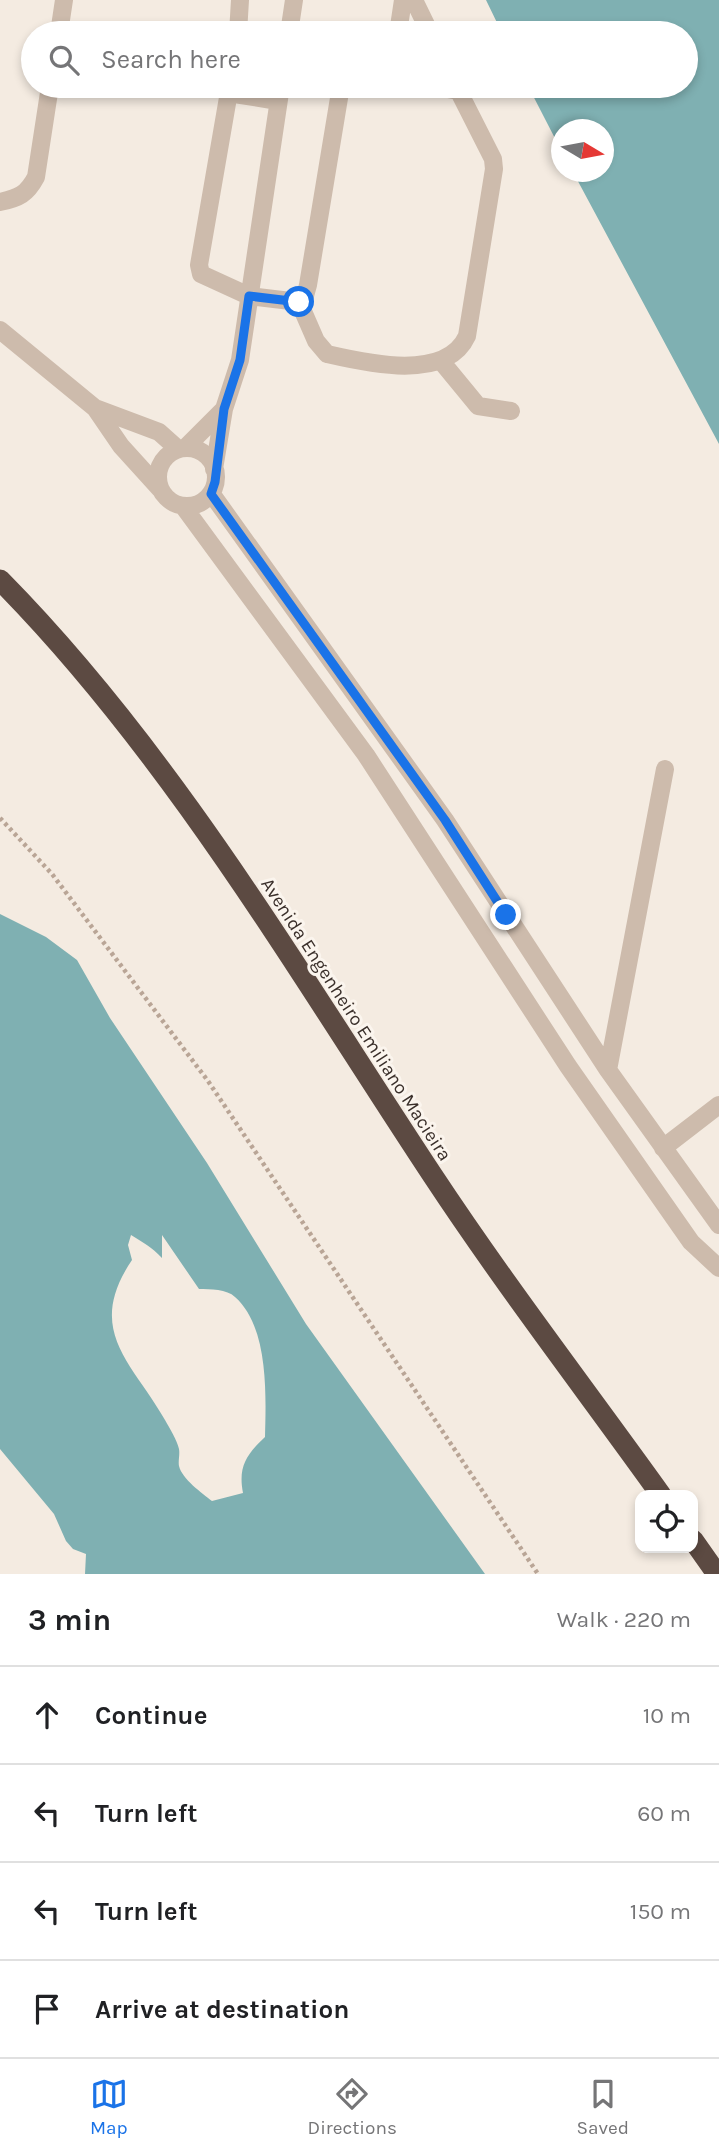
<!DOCTYPE html>
<meta charset="utf-8">
<style>
:root{--surface:#fff;--page:#f2f2f2;--text:#202124;--muted:#757577;--line:#e0e0e0;--accent:#1a73e8}
body{margin:0;font-family:Karla,sans-serif;background:var(--page);color:var(--text)}
.controls{position:absolute;right:21px;bottom:21px;display:grid;overflow:hidden;border-radius:14px;box-shadow:0 4px 10px #0003}
.controls button{width:63px;height:63px;display:grid;place-items:center;padding:0;border:0;border-bottom:2px solid var(--line);background:var(--surface);color:var(--text);font:35px sans-serif}
.compass{position:absolute;left:551px;top:119px;width:63px;height:63px;border-radius:50%;background:var(--surface);box-shadow:0 4px 10px #0003;rotate:100deg}
.stop{position:absolute;width:21px;height:21px;margin:-16px;border:5px solid #1a73e8;border-radius:50%;background:#fff}
.stop.end{background:#1a73e8;border-color:#fff;box-shadow:0 2px 7px #0008}
.list{margin:0;padding:0;list-style:none}
h2{display:flex;justify-content:space-between;align-items:center;height:91px;margin:0;padding:0 28px;font-size:30px}
h2 small{font-size:23px;font-weight:400;color:var(--muted)}
.list li{display:grid;grid-template-columns:46px 1fr auto;gap:21px;align-items:center;box-sizing:border-box;height:98px;padding:0 28px;border-top:2px solid var(--line)}
.list b{display:block;font-size:26px;white-space:nowrap}
.list em{font-size:23px;font-style:normal;color:var(--muted)}
.icon{flex:none;width:38px;height:38px;fill:none;stroke:currentColor;stroke-width:2;stroke-linecap:round;stroke-linejoin:round}
.map{position:relative;flex:none;width:719px;height:1574px;overflow:hidden}
.search{position:absolute;background:var(--surface);box-shadow:0 4px 10px #0003;left:21px;right:21px;top:21px;height:77px;display:flex;align-items:center;gap:18px;box-sizing:border-box;padding:0 24px;border-radius:38px;color:var(--muted);font-size:26px}
.sheet{height:483px;background:var(--surface)}
nav{display:flex;justify-content:space-around;align-items:center;box-sizing:border-box;height:98px;border-top:2px solid var(--line);background:var(--surface);font-size:19px;color:var(--muted)}
nav a{display:grid;justify-items:center;gap:4px}
nav .on{color:var(--accent)}
.map>svg:first-child{display:block}
.water{fill:#7fb0b2;fill-rule:evenodd}
.lines{fill:none;stroke-linecap:round;stroke-linejoin:round}
.path{stroke:#b9a596;stroke-width:4.5;stroke-dasharray:3.5 3.5;stroke-linecap:butt}
.minor{stroke:#cdbbac;stroke-width:18}
.highway{stroke:#5c4a42;stroke-width:21}
.route{stroke:#1a73e8;stroke-width:9}
.labels{text-anchor:middle;stroke-width:6;stroke-linejoin:round;paint-order:stroke}
.street-label{font-size:19px;fill:#3b302b;stroke:#fbf5ee}
</style>
<div class="map">
<svg width="719" height="1574" viewBox="0 0 719 1574">
<rect width="100%" height="100%" fill="#f4ebe1"/>
<path class="water" d="M486 0H719V444L573 172H604V130H562L561 150 528 86H686V33H502Z
M0 914 46 937 77 960 110 1018 207 1163 306 1324 485 1574H85L86 1554 73 1549 66 1541 54 1514 0 1449ZM131 1235C142 1242 152 1247 162 1258V1235L199 1289C210 1289 227 1289 235 1297 269 1327 266 1396 265 1437 246 1455 238 1467 243 1493L212 1501C202 1493 182 1479 179 1466 178 1461 180 1455 179 1449 177 1440 170 1429 165 1420 133 1363 84 1331 132 1260L128 1245Z"/>
<g class="lines">
<path class="path" d="M0 818 52 874 208 1081 538 1574"/>
<path class="minor" d="M414 0 430 33
M59 33 64 0
M238 33 240 0
M289 33 294 0
M398 33 403 0
M230 86 199 265 201 274 249 296 299 302
M432 86 458 91
M228 93 278 101
M0 202C19 198 27 194 36 177L50 86
M299 302 316 341 327 354C366 363 446 382 467 336L494 169 493 159 456 86
M299 302 305 296 308 285 341 86
M0 330 95 408 121 446 160 489
M441 361 478 406 511 411
M95 408 159 432 178 449
M185 448 224 409
M158 477a29 29 0 1 1 58 0a29 29 0 1 1-58 0Z
M214 469 224 409 240 360 281 86
M211 493 445 820 608 1070 719 1225
M183 506 366 755 568 1066 670 1212 691 1242 719 1268
M608 1070 665 769
M663 1148 719 1105"/>
<path class="highway" d="M0 580C171 753 300 975 433 1176 505 1285 585 1389 661 1495
M693 1540 717 1574"/>
</g>
<g class="lines">
<path class="route" d="M299 302 249 296 240 360 224 409 215 482 211 494 445 820 506 915"/>
</g>
<g class="labels">
<g class="street-label">
<text transform="translate(357 1019) rotate(57)" y="7">Avenida Engenheiro Emiliano Macieira</text>
</g>
</g>
</svg>
<div class="controls">
<button><svg class="icon" aria-label="locate" viewBox="0 0 24 24"><circle cx="12" cy="12" r="6"/><path d="M12 2v4M12 18v4M2 12h4M18 12h4"/></svg></button>
</div>
<svg class="compass" viewBox="-18 -18 36 36"><path d="M0-13l5 13h-10z" fill="#e53935"/><path d="M0 13l5-13h-10z" fill="#757577"/></svg>
<div class="stop" style="left:299px;top:302px"></div>
<div class="stop end" style="left:506px;top:915px"></div>
<div class="search"><svg class="icon" aria-label="search" viewBox="0 0 24 24"><circle cx="10" cy="10" r="6"/><path d="M15 15l6 6"/></svg>Search here</div>
</div>
<section class="sheet">
<h2>3 min<small>Walk · 220 m</small></h2>
<ul class="list">
<li><svg class="icon" aria-label="ahead" viewBox="0 0 24 24"><path d="M12 20V5M6 11l6-6 6 6"/></svg><div><b>Continue</b></div><em>10 m</em></li>
<li><svg class="icon" aria-label="left" viewBox="0 0 24 24"><path d="M17 20v-9H6M10 6l-5 5 5 5"/></svg><div><b>Turn left</b></div><em>60 m</em></li>
<li><svg class="icon" aria-label="left" viewBox="0 0 24 24"><path d="M17 20v-9H6M10 6l-5 5 5 5"/></svg><div><b>Turn left</b></div><em>150 m</em></li>
<li><svg class="icon" aria-label="arrive" viewBox="0 0 24 24"><path d="M6 21V4h12l-3 4 3 4H6"/></svg><div><b>Arrive at destination</b></div></li>
</ul>
</section>
<nav>
<a class="on"><svg class="icon" aria-label="map" viewBox="0 0 24 24"><path d="M3 6l6-2 6 2 6-2v14l-6 2-6-2-6 2zM9 4v14M15 6v14"/></svg>Map</a>
<a><svg class="icon" aria-label="directions" viewBox="0 0 24 24"><path d="M12 3l9 9-9 9-9-9zM9 14v-3h6M13 9l2 2-2 2"/></svg>Directions</a>
<a><svg class="icon" aria-label="saved" viewBox="0 0 24 24"><path d="M7 4h10v16l-5-4-5 4z"/></svg>Saved</a>
</nav>
